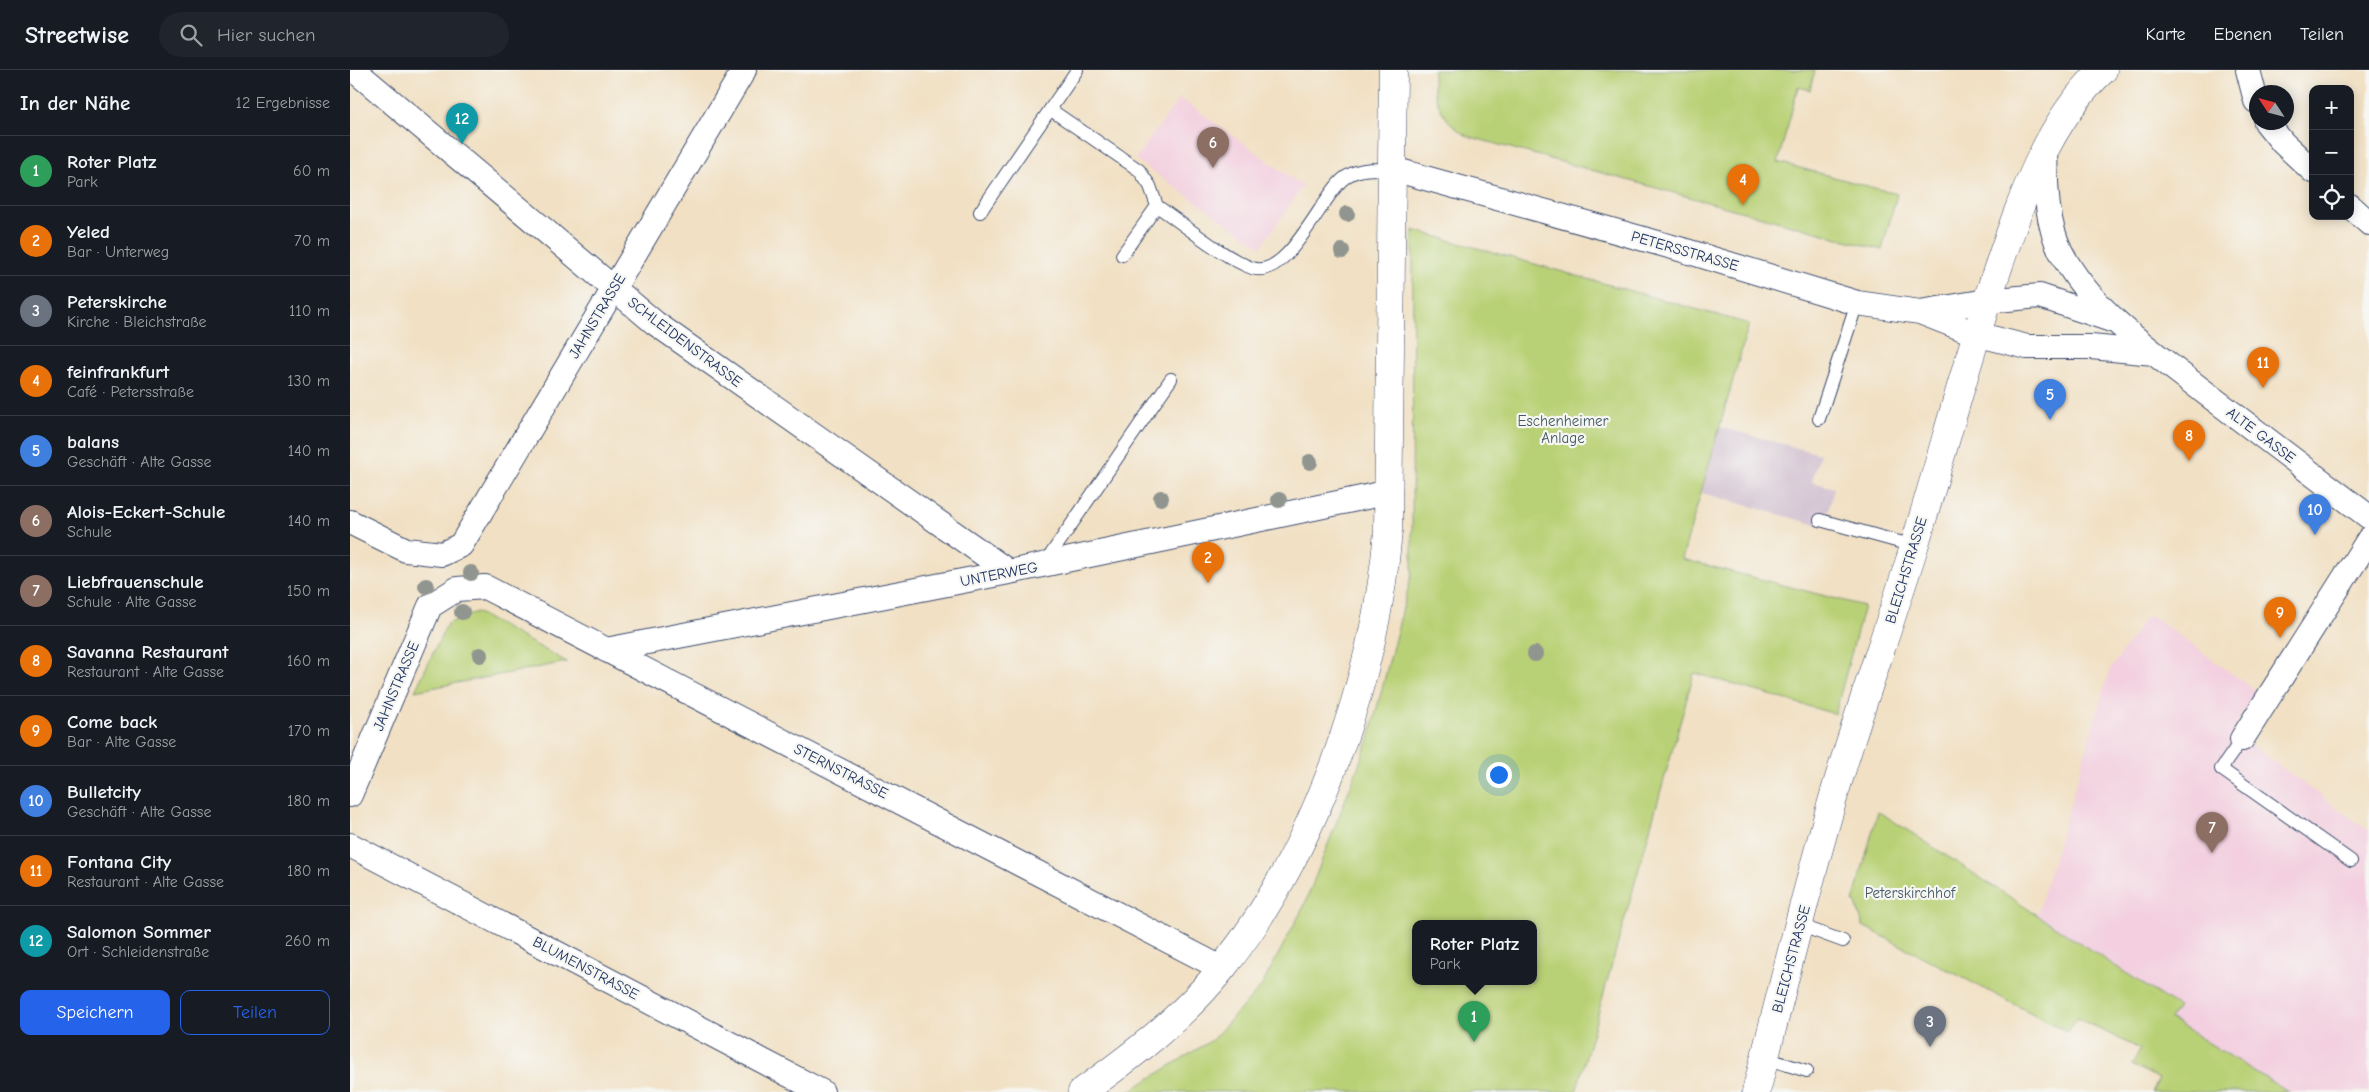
<!DOCTYPE html>
<html lang="de">
<meta charset="utf-8">
<style>
:root{--surface:#171b24;--page:#20242c;--text:#f1f3f6;--muted:#9ea1a6;--line:#363941;--accent:#2563eb}
body{margin:0;font-family:"Comic Neue",sans-serif;background:var(--page);color:var(--text)}
.controls{position:absolute;right:15px;top:15px;display:grid;overflow:hidden;border-radius:10px;box-shadow:0 2px 12px #0003}
.controls button{width:45px;height:45px;display:grid;place-items:center;padding:0;border:0;border-bottom:1px solid var(--line);background:var(--surface);color:var(--text);font:25px sans-serif}
.compass{position:absolute;left:1899px;top:15px;width:45px;height:45px;border-radius:50%;background:var(--surface);box-shadow:0 2px 12px #0003;rotate:306deg}
.you{position:absolute;left:1148px;top:704px;width:18px;height:18px;margin:-12px;border:4px solid #fff;border-radius:50%;background:#1a73e8;box-shadow:0 0 0 8px #1a73e833}
.badge{display:grid;place-items:center;width:32px;height:32px;border-radius:50%;background:var(--accent);color:#fff;font-size:16px;font-weight:700}
.pin{position:absolute;translate:-50% -41px;filter:drop-shadow(0 1px 2px #0008)}
.pin::after{content:'';position:absolute;top:26px;width:18px;height:15px;background:inherit;clip-path:polygon(0 0,100% 0,50% 100%)}
.popup{position:absolute;left:1062px;top:850px;width:125px;height:65px;box-sizing:border-box;display:grid;place-content:center;border-radius:10px;background:var(--surface);filter:drop-shadow(0 1px 4px #0005);font-size:16px;white-space:nowrap;color:var(--muted)}
.popup b{font-size:19px;color:var(--text)}
.popup::after{content:'';position:absolute;left:50%;top:100%;margin-left:-10px;border:10px solid transparent;border-top-color:var(--surface)}
.list{margin:0;padding:0;list-style:none}
h2{display:flex;justify-content:space-between;align-items:center;height:65px;margin:0;padding:0 20px;font-size:21px}
h2 small{font-size:16px;font-weight:400;color:var(--muted)}
.list li{display:grid;grid-template-columns:32px 1fr auto;gap:15px;align-items:center;box-sizing:border-box;height:70px;padding:0 20px;border-top:1px solid var(--line)}
.list b{display:block;font-size:19px;white-space:nowrap}
.list p{margin:0;font-size:16px;white-space:nowrap;color:var(--muted)}
.list em{font-size:16px;font-style:normal;color:var(--muted)}
.actions{display:flex;gap:10px;padding:15px 20px}
.actions a{flex:1;padding:11px 0;border:1px solid var(--accent);border-radius:10px;text-align:center;font-size:18px;color:var(--accent)}
.actions .main{background:var(--accent);color:#fff}
.icon{flex:none;width:28px;height:28px;fill:none;stroke:currentColor;stroke-width:2;stroke-linecap:round;stroke-linejoin:round}
.map{position:relative;flex:none;width:2019px;height:1022px;overflow:hidden}
header{display:flex;align-items:center;gap:30px;box-sizing:border-box;height:70px;padding:0 25px;background:var(--surface);border-bottom:1px solid var(--line)}
header strong{font-size:24px}
nav{display:flex;gap:28px;margin-inline-start:auto;font-size:18px}
.search{width:350px;height:45px;background:var(--page);display:flex;align-items:center;gap:12px;box-sizing:border-box;padding:0 18px;border-radius:28px;color:var(--muted);font-size:19px}
main{display:flex}
aside{flex:1;background:var(--surface)}
.map>svg:first-child{display:block}
.built{fill:#f3cfdf}
.industrial{fill:#cfbdce}
.green{fill:#b9d176;stroke:#6a806a;fill-rule:evenodd}
.lines{fill:none;stroke-linecap:round;stroke-linejoin:round}
.lane-casing{stroke:#3b4a6d;stroke-width:14}
.street-casing{stroke:#3b4a6d;stroke-width:26}
.secondary-casing{stroke:#3b4a6d;stroke-width:29}
.lane{stroke:#fff;stroke-width:12}
.street{stroke:#fff;stroke-width:24}
.secondary{stroke:#fff;stroke-width:28}
.tree{fill:#91958f}
.labels{text-anchor:middle;stroke-width:4.5;stroke-linejoin:round;paint-order:stroke}
.street-label{font-size:15px;fill:#1b2f5e;stroke:#f6f6f2}
.park-label{font-size:15px;fill:#425864;stroke:#f6f6f2}
</style>
<header>
<strong>Streetwise</strong>
<div class="search"><svg class="icon" aria-label="search" viewBox="0 0 24 24"><circle cx="10" cy="10" r="6"/><path d="M15 15l6 6"/></svg>Hier suchen</div>
<nav><a>Karte</a><a>Ebenen</a><a>Teilen</a></nav>
</header>
<main>
<aside>
<h2>In der Nähe<small>12 Ergebnisse</small></h2>
<ul class="list">
<li><span class="badge" style="background:#2e9e5b">1</span><div><b>Roter Platz</b><p>Park</p></div><em>60 m</em></li>
<li><span class="badge" style="background:#e8710a">2</span><div><b>Yeled</b><p>Bar · Unterweg</p></div><em>70 m</em></li>
<li><span class="badge" style="background:#6b7280">3</span><div><b>Peterskirche</b><p>Kirche · Bleichstraße</p></div><em>110 m</em></li>
<li><span class="badge" style="background:#e8710a">4</span><div><b>feinfrankfurt</b><p>Café · Petersstraße</p></div><em>130 m</em></li>
<li><span class="badge" style="background:#3f7fe0">5</span><div><b>balans</b><p>Geschäft · Alte Gasse</p></div><em>140 m</em></li>
<li><span class="badge" style="background:#8d6e63">6</span><div><b>Alois-Eckert-Schule</b><p>Schule</p></div><em>140 m</em></li>
<li><span class="badge" style="background:#8d6e63">7</span><div><b>Liebfrauenschule</b><p>Schule · Alte Gasse</p></div><em>150 m</em></li>
<li><span class="badge" style="background:#e8710a">8</span><div><b>Savanna Restaurant</b><p>Restaurant · Alte Gasse</p></div><em>160 m</em></li>
<li><span class="badge" style="background:#e8710a">9</span><div><b>Come back</b><p>Bar · Alte Gasse</p></div><em>170 m</em></li>
<li><span class="badge" style="background:#3f7fe0">10</span><div><b>Bulletcity</b><p>Geschäft · Alte Gasse</p></div><em>180 m</em></li>
<li><span class="badge" style="background:#e8710a">11</span><div><b>Fontana City</b><p>Restaurant · Alte Gasse</p></div><em>180 m</em></li>
<li><span class="badge" style="background:#0f9aa8">12</span><div><b>Salomon Sommer</b><p>Ort · Schleidenstraße</p></div><em>260 m</em></li>
</ul>
<div class="actions"><a class="main">Speichern</a><a>Teilen</a></div>
</aside>
<div class="map">
<svg width="2019" height="1022" viewBox="0 0 2019 1022">
<rect width="100%" height="100%" fill="#f6f6f2"/>
<filter id="ink" filterUnits="userSpaceOnUse"><feTurbulence type="fractalNoise" baseFrequency=".02" numOctaves="2"/><feDisplacementMap in="SourceGraphic" scale="10" xChannelSelector="R" yChannelSelector="G"/><feConvolveMatrix kernelMatrix="1 2 1 2 8 2 1 2 1" color-interpolation-filters="sRGB"/></filter>
<filter id="wash" filterUnits="userSpaceOnUse"><feTurbulence type="fractalNoise" baseFrequency=".0096" numOctaves="4" result="noise"/><feDisplacementMap in="SourceGraphic" scale="20" xChannelSelector="R" yChannelSelector="G"/><feGaussianBlur stdDeviation="1.12" result="paint"/><feColorMatrix in="noise" values="0 0 0 0 0 0 0 0 0 0 0 0 0 0 0 0 0 1.4 0 .05"/><feComposite in="paint" operator="in"/></filter>
<g filter="url(#wash)">
<rect width="100%" height="100%" fill="#f1e0c3"/>
<path class="built" d="M830 28 953 116 911 177 785 89Z
M1802 546 1906 621 1882 661 2019 761V1022H1938L1820 949 1827 937 1687 845 1759 602 1795 547Z"/>
<path class="industrial" d="M1370 357 1470 384 1462 412 1484 418 1479 439 1467 455 1352 423Z"/>
<path class="green" d="M1083 0H1465L1460 20 1448 17 1428 92 1547 124 1532 180 1117 66C1092 51 1082 29 1083 0Z
M1063 160 1399 254 1332 489 1514 536 1485 644 1344 603 1226 1022H778L862 970 911 917 954 836 1019 669 1062 503ZM1065 853H1183V911H1065Z
M126 542 217 592 65 621 97 554Z
M1528 741 1828 937 1820 949 1938 1022H1802L1809 1009 1782 995 1790 979 1727 948 1718 962 1513 856 1506 833 1503 832Z"/>
</g>
<g filter="url(#ink)">
<g class="lines">
<defs>
<path id="lane" d="M701 40 789 100 800 116 807 136
M630 142 727 0
M772 185 807 136C832 153 874 188 902 198 937 210 970 130 992 110 1006 97 1025 99 1043 99
M1469 349 1507 233
M1470 450 1564 476
M695 493 821 309
M1892 669 1871 699 2001 791
M1449 855 1493 871
M1415 988 1457 1001"/>
<path id="street" d="M4 0 305 253 659 502
M1898 0 1906 31
M1916 52 1933 73 1963 101
M1695 78C1696 113 1695 150 1711 182 1741 241 1802 281 1853 321 1908 363 1964 405 2019 447
M1043 99 1333 180 1507 233 1570 242 1626 264 1677 277H1741L1804 283
M2000 136 2019 153
M1570 242 1637 231 1690 226 1764 251
M0 452 56 480 92 484 111 475 394 0
M256 580 659 502 1040 422
M1892 669 2019 469
M0 725 80 536 107 519 135 517 873 899
M0 775 472 1022"/>
<path id="secondary" d="M732 1022C783 985 834 947 873 897 965 782 1026 606 1038 461L1043 0
M1406 1022C1433 917 1458 810 1490 705 1513 629 1540 554 1564 477 1593 383 1617 288 1649 195 1673 126 1698 51 1753 0"/>
</defs>
<use href="#lane" class="lane-casing"/>
<use href="#street" class="street-casing"/>
<use href="#secondary" class="secondary-casing"/>
<use href="#lane" class="lane"/>
<use href="#street" class="street"/>
<use href="#secondary" class="secondary"/>
</g>
<g class="tree">
<circle cx="997" cy="144" r="8"/>
<circle cx="992" cy="181" r="8"/>
<circle cx="960" cy="392" r="8"/>
<circle cx="811" cy="428" r="8"/>
<circle cx="929" cy="430" r="8"/>
<circle cx="121" cy="503" r="8"/>
<circle cx="76" cy="516" r="8"/>
<circle cx="112" cy="542" r="8"/>
<circle cx="1185" cy="584" r="8"/>
<circle cx="130" cy="585" r="8"/>
</g>
</g>
<g class="labels">
<g class="street-label">
<text transform="translate(1335 181) rotate(16)" y="5">PETERSSTRASSE</text>
<text transform="translate(247 246) rotate(-59)" y="5">JAHNSTRASSE</text>
<text transform="translate(335 272) rotate(37)" y="5">SCHLEIDENSTRASSE</text>
<text transform="translate(1911 365) rotate(37)" y="5">ALTE GASSE</text>
<text transform="translate(1556 500) rotate(-73)" y="5">BLEICHSTRASSE</text>
<text transform="translate(649 504) rotate(-11)" y="5">UNTERWEG</text>
<text transform="translate(46 616) rotate(-67)" y="5">JAHNSTRASSE</text>
<text transform="translate(491 701) rotate(27)" y="5">STERNSTRASSE</text>
<text transform="translate(1441 889) rotate(-75)" y="5">BLEICHSTRASSE</text>
<text transform="translate(236 898) rotate(28)" y="5">BLUMENSTRASSE</text>
</g>
<g class="park-label">
<text x="1213" y="356">Eschenheimer<tspan x="1213" dy="17">Anlage</tspan></text>
<text x="1560" y="828">Peterskirchhof</text>
</g>
</g>
</svg>
<div class="controls">
<button>+</button>
<button>−</button>
<button><svg class="icon" aria-label="locate" viewBox="0 0 24 24"><circle cx="12" cy="12" r="6"/><path d="M12 2v4M12 18v4M2 12h4M18 12h4"/></svg></button>
</div>
<svg class="compass" viewBox="-18 -18 36 36"><path d="M0-13l5 13h-10z" fill="#e53935"/><path d="M0 13l5-13h-10z" fill="#9ea1a6"/></svg>
<div class="you"></div>
<div class="pin badge" style="left:1124px;top:972px;background:#2e9e5b">1</div>
<div class="popup"><b>Roter Platz</b>Park</div>
<div class="pin badge" style="left:858px;top:513px;background:#e8710a">2</div>
<div class="pin badge" style="left:1580px;top:977px;background:#6b7280">3</div>
<div class="pin badge" style="left:1393px;top:135px;background:#e8710a">4</div>
<div class="pin badge" style="left:1700px;top:350px;background:#3f7fe0">5</div>
<div class="pin badge" style="left:863px;top:98px;background:#8d6e63">6</div>
<div class="pin badge" style="left:1862px;top:783px;background:#8d6e63">7</div>
<div class="pin badge" style="left:1839px;top:391px;background:#e8710a">8</div>
<div class="pin badge" style="left:1930px;top:568px;background:#e8710a">9</div>
<div class="pin badge" style="left:1965px;top:465px;background:#3f7fe0">10</div>
<div class="pin badge" style="left:1913px;top:318px;background:#e8710a">11</div>
<div class="pin badge" style="left:112px;top:74px;background:#0f9aa8">12</div>
</div>
</main>
